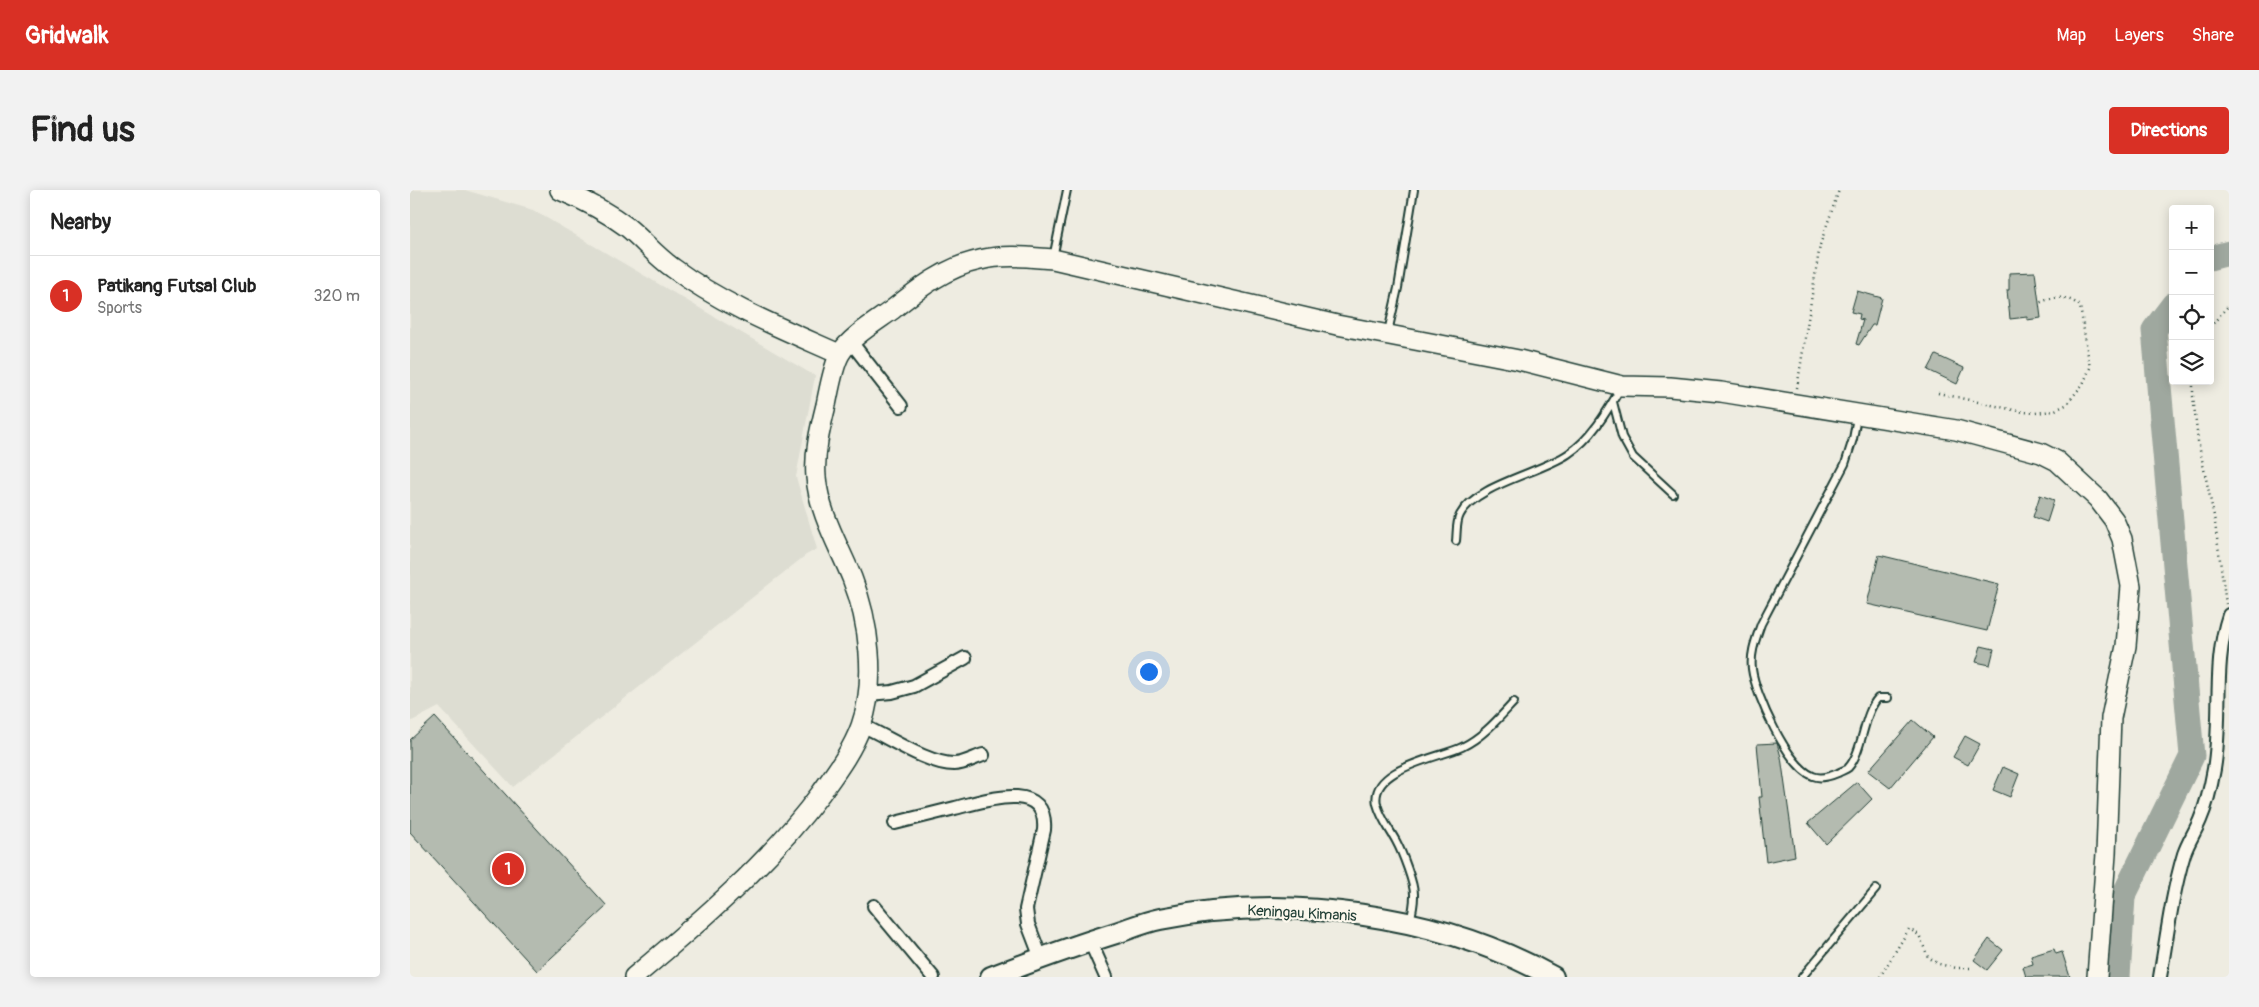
<!DOCTYPE html>
<meta charset="utf-8">
<style>
:root{--surface:#fff;--page:#f2f2f2;--text:#222;--muted:#767676;--line:#e0e0e0;--accent:#d93025}
body{margin:0;font-family:Pangolin,sans-serif;background:var(--page);color:var(--text)}
.controls{position:absolute;right:15px;top:15px;display:grid;overflow:hidden;border-radius:5px;box-shadow:0 2px 12px #0003}
.controls button{width:45px;height:45px;display:grid;place-items:center;padding:0;border:0;border-bottom:1px solid var(--line);background:var(--surface);color:var(--text);font:25px sans-serif}
.you{position:absolute;left:738px;top:481px;width:18px;height:18px;margin:-12px;border:4px solid #fff;border-radius:50%;background:#1a73e8;box-shadow:0 0 0 8px #1a73e833}
.badge{display:grid;place-items:center;width:32px;height:32px;border-radius:50%;background:var(--accent);color:#fff;font-size:16px;font-weight:700}
.pin{position:absolute;translate:-50% -50%;border:2px solid #fff;box-shadow:0 1px 5px #0006}
.list{margin:0;padding:0;list-style:none}
h2{display:flex;justify-content:space-between;align-items:center;height:65px;margin:0;padding:0 20px;font-size:21px}
h2 small{font-size:16px;font-weight:400;color:var(--muted)}
.list li{display:grid;grid-template-columns:32px 1fr auto;gap:15px;align-items:center;box-sizing:border-box;height:80px;padding:0 20px;border-top:1px solid var(--line)}
.list b{display:block;font-size:19px;white-space:nowrap}
.list p{margin:0;font-size:16px;white-space:nowrap;color:var(--muted)}
.list em{font-size:16px;font-style:normal;color:var(--muted)}
.icon{flex:none;width:28px;height:28px;fill:none;stroke:currentColor;stroke-width:2;stroke-linecap:round;stroke-linejoin:round}
.map{position:relative;flex:none;width:1819px;height:787px;overflow:hidden;border-radius:5px}
header{display:flex;align-items:center;gap:30px;box-sizing:border-box;height:70px;padding:0 25px;background:var(--accent);color:#fff}
header strong{font-size:24px}
nav{display:flex;gap:28px;margin-inline-start:auto;font-size:18px}
.intro{display:flex;align-items:center;justify-content:space-between;box-sizing:border-box;height:120px;padding:0 30px}
h1{margin:0;font-size:35px}
.button{padding:12px 22px;border-radius:5px;background:var(--accent);color:#fff;font-size:18px;font-weight:700}
main{display:flex;gap:30px;padding:0 30px}
aside{flex:1;background:var(--surface);border-radius:5px;box-shadow:0 2px 12px #0003}
.map>svg:first-child{display:block}
.built{fill:#ddddd2}
.lines{fill:none;stroke-linecap:round;stroke-linejoin:round}
.river{stroke:#9fa89f;stroke-width:25}
.building{fill:#b4bbb0;stroke:#1f3d34}
.lane-casing{stroke:#1f3d34;stroke-width:10}
.street-casing{stroke:#1f3d34;stroke-width:16}
.secondary-casing{stroke:#1f3d34;stroke-width:22}
.primary-casing{stroke:#1f3d34;stroke-width:24}
.path{stroke:#1f3d34;stroke-width:2.5;stroke-dasharray:1 4;stroke-linecap:butt}
.lane{stroke:#fbf7ec;stroke-width:6}
.street{stroke:#fbf7ec;stroke-width:12}
.secondary{stroke:#fbf7ec;stroke-width:19}
.primary{stroke:#fbf7ec;stroke-width:20}
.labels{text-anchor:middle;stroke-width:4.5;stroke-linejoin:round;paint-order:stroke}
.street-label{font-size:15px;fill:#1f3d34;stroke:#fbf7ec}
</style>
<header>
<strong>Gridwalk</strong>
<nav><a>Map</a><a>Layers</a><a>Share</a></nav>
</header>
<div class="intro"><h1>Find us</h1><a class="button">Directions</a></div>
<main>
<aside>
<h2>Nearby<small></small></h2>
<ul class="list">
<li><span class="badge">1</span><div><b>Patikang Futsal Club</b><p>Sports</p></div><em>320 m</em></li>
</ul>
</aside>
<div class="map">
<svg width="1819" height="787" viewBox="0 0 1819 787">
<rect width="100%" height="100%" fill="#eeece1"/>
<filter id="ink" filterUnits="userSpaceOnUse"><feTurbulence type="fractalNoise" baseFrequency=".02" numOctaves="2"/><feDisplacementMap in="SourceGraphic" scale="10" xChannelSelector="R" yChannelSelector="G"/><feConvolveMatrix kernelMatrix="1 2 1 2 8 2 1 2 1" color-interpolation-filters="sRGB"/></filter>
<g filter="url(#ink)">
<path class="built" d="M0 0H55L123 20 405 186 386 287 407 359 396 365 103 597 29 517 0 532Z"/>
<g class="lines">
<path class="river" d="M1800 68 1819 63
M1708 787 1713 707 1782 566 1744 140 1763 115"/>
</g>
<path class="building" d="M1625 82 1631 128 1617 130V127L1600 129 1597 100H1599V83Z
M1447 101 1472 108 1465 135H1462L1449 155 1446 154 1453 130 1449 129 1450 124 1441 122Z
M1526 165 1554 178 1547 194 1518 180Z
M1630 305 1644 310 1637 332 1623 327Z
M1469 365 1589 394 1577 441 1457 414Z
M1571 456 1584 459 1580 475 1566 472Z
M25 527 197 716 127 781 0 642V550Z
M1503 530 1523 547 1480 598 1458 581Z
M1555 546 1570 554 1558 575 1543 567Z
M1367 553 1371 567 1385 666 1356 672 1349 607H1352L1347 554Z
M1593 577 1609 584 1600 607 1583 600Z
M1447 592 1462 609 1416 654 1398 633Z
M1579 749 1593 760 1577 780 1564 770Z
M1644 759 1646 764 1652 762 1660 787H1616L1613 777 1623 774 1621 766Z"/>
<g class="lines">
<defs>
<path id="lane" d="M643 68 657 0
M978 142 988 98 1004 0
M1203 212 1212 247 1223 267 1263 304
M1447 227 1443 249 1435 274 1351 434C1346 449 1340 463 1342 479 1345 504 1378 577 1403 586 1410 589 1421 586 1428 583 1431 581 1436 580 1438 578 1453 562 1453 524 1468 508H1478
M1046 351C1047 343 1046 332 1050 325 1065 295 1130 283 1158 264 1181 249 1197 222 1210 199
M1000 732C1002 724 1004 715 1004 706 1005 695 992 662 986 651 979 638 971 629 967 614 959 578 1029 568 1052 557 1073 547 1088 529 1104 512
M1392 787 1466 699"/>
<path id="street" d="M441 152 491 216
M458 504 482 502 504 496 555 468
M451 535C477 546 517 574 544 574 553 574 564 568 573 565
M485 633C505 628 525 623 545 618 573 611 638 588 634 640L616 719 618 734 631 768
M464 716 523 787
M680 751 696 787
M1750 787C1757 746 1762 704 1774 664 1778 652 1785 642 1790 630 1797 614 1801 596 1804 579 1813 527 1802 475 1819 425"/>
<path id="secondary" d="M150 0C174 10 196 21 217 37 233 50 246 66 263 78 313 115 373 139 429 164
M224 787C291 731 359 673 411 603 426 582 442 561 451 536 467 491 459 431 442 388 429 356 409 323 406 287 404 263 410 239 416 215 419 201 423 176 430 164 439 148 467 131 482 120 508 99 536 77 570 70 593 64 619 67 643 69L927 135 1109 170 1212 196 1260 197 1311 202 1546 240 1631 263 1647 271 1688 309 1704 330 1712 349 1721 396 1716 456 1701 528 1696 664 1687 787"/>
<path id="primary" d="M581 787C623 771 664 756 706 743 721 738 735 732 750 729 877 703 1029 724 1143 787"/>
</defs>
<use href="#lane" class="lane-casing"/>
<use href="#street" class="street-casing"/>
<use href="#secondary" class="secondary-casing"/>
<use href="#primary" class="primary-casing"/>
<path class="path" d="M1800 137 1819 115
M1783 191V206L1788 251 1804 326 1816 414
M1387 198 1410 55 1429 0
M1528 203 1613 222 1625 223 1643 221 1656 215 1673 194 1680 178 1670 116C1657 105 1644 106 1629 113
M1470 787 1499 739 1509 745 1518 767 1529 774 1546 778H1561"/>
<use href="#lane" class="lane"/>
<use href="#street" class="street"/>
<use href="#secondary" class="secondary"/>
<use href="#primary" class="primary"/>
</g>
</g>
<g class="labels">
<g class="street-label">
<text transform="translate(892 723) rotate(3)" y="5">Keningau Kimanis</text>
</g>
</g>
</svg>
<div class="controls">
<button>+</button>
<button>−</button>
<button><svg class="icon" aria-label="locate" viewBox="0 0 24 24"><circle cx="12" cy="12" r="6"/><path d="M12 2v4M12 18v4M2 12h4M18 12h4"/></svg></button>
<button><svg class="icon" aria-label="layers" viewBox="0 0 24 24"><path d="M12 4l9 5-9 5-9-5zM3 14l9 5 9-5"/></svg></button>
</div>
<div class="you"></div>
<div class="pin badge" style="left:98px;top:679px">1</div>
</div>
</main>
